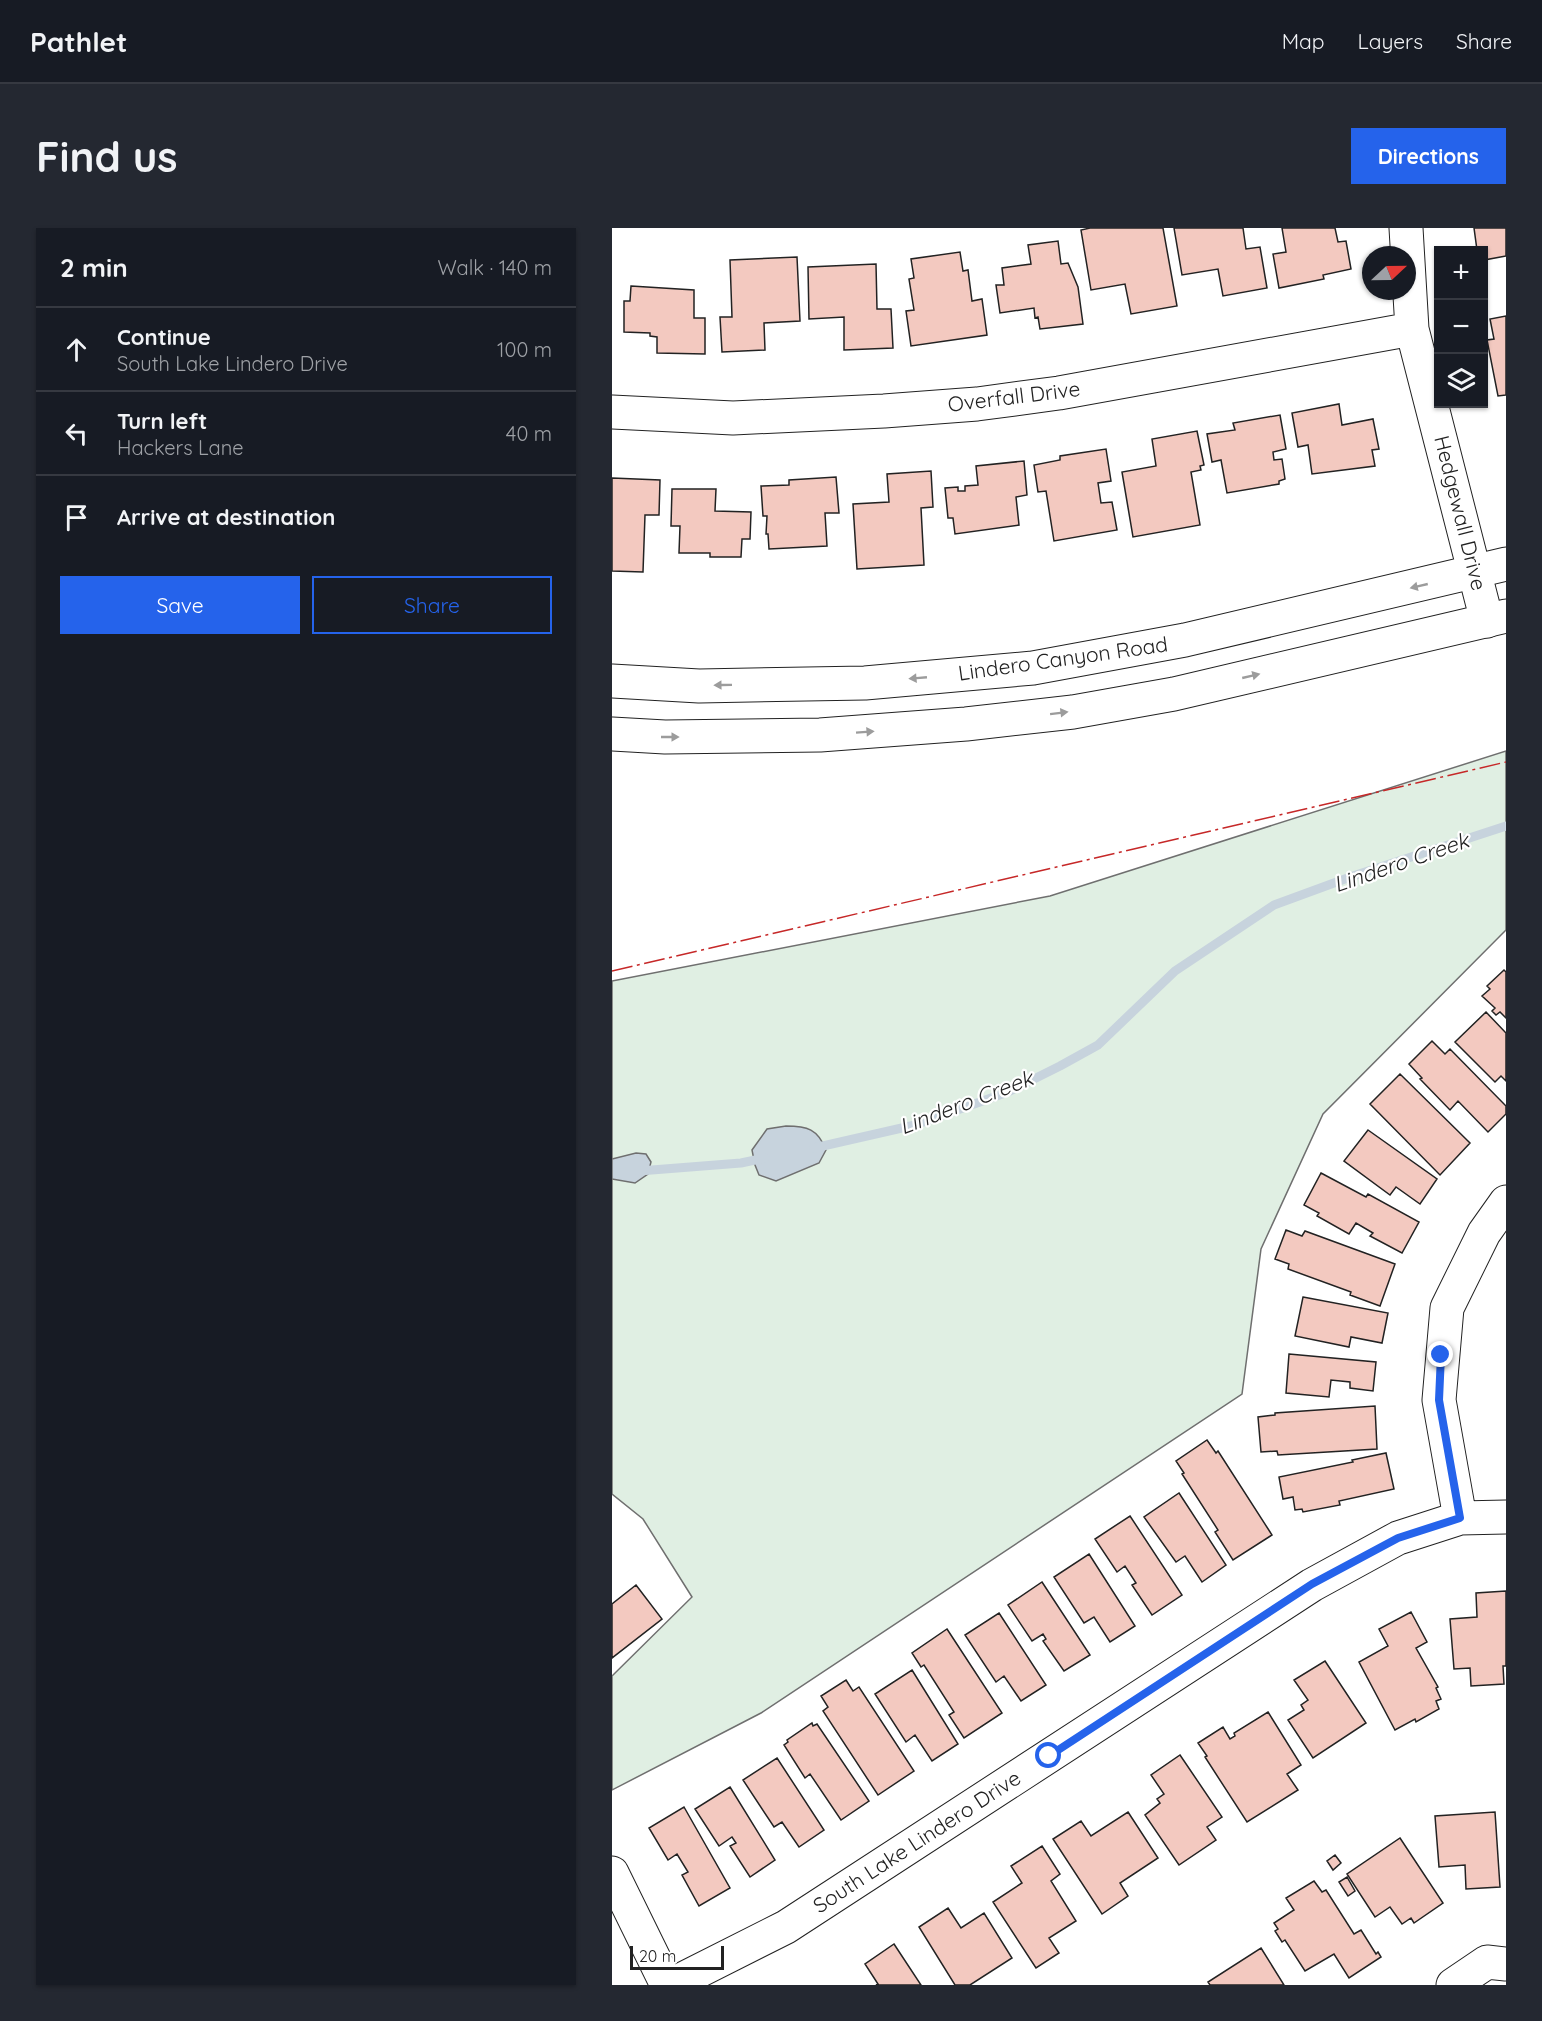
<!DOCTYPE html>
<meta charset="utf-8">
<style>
:root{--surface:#171b24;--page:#242831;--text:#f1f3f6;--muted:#9ea1a6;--line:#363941;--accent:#2563eb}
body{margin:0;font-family:Quicksand,sans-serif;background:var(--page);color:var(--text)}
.controls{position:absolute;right:18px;top:18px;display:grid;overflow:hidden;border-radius:0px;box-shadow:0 2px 4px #0004}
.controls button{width:54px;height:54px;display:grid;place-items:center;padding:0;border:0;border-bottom:2px solid var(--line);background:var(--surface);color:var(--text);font:30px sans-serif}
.compass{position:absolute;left:750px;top:18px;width:54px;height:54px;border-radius:50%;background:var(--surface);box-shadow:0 2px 4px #0004;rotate:68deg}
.scale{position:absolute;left:18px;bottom:15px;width:94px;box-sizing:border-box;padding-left:6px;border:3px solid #222;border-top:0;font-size:16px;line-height:21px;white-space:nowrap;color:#222;-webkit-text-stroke:4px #fff;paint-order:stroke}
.stop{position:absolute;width:18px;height:18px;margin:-14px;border:4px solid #2563eb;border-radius:50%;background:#fff}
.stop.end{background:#2563eb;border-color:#fff;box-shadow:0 2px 6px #0008}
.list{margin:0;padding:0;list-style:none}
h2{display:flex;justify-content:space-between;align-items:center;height:78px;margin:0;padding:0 24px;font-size:26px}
h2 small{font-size:20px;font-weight:400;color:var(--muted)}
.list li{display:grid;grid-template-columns:39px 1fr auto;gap:18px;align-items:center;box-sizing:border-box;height:84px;padding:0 24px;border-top:2px solid var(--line)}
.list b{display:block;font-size:22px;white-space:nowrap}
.list p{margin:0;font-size:20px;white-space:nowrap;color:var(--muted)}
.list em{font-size:20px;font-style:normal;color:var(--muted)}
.actions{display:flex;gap:12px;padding:18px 24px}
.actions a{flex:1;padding:14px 0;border:2px solid var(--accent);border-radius:0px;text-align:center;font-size:21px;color:var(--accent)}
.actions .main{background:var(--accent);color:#fff}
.icon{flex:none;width:33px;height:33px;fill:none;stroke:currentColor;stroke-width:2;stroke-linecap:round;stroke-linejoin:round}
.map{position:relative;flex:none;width:894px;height:1757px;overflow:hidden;border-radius:0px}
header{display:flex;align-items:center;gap:36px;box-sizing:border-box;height:84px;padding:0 30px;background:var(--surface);border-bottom:2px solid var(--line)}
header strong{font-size:28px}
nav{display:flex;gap:33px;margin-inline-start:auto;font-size:21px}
.intro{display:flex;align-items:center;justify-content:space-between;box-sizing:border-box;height:144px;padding:0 36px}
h1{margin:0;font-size:42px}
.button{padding:15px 27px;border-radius:0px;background:var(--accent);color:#fff;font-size:21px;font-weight:700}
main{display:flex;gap:36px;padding:0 36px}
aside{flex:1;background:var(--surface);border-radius:0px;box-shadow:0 2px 4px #0004}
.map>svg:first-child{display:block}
.green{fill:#e0efe3;stroke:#6f6f6f;stroke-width:1.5}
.water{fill:#c7d3dd;stroke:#6f6f6f;stroke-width:1.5}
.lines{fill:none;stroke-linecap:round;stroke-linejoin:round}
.stream{stroke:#c7d3dd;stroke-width:9}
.building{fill:#f3c9c0;stroke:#222;stroke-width:1.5}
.minor-casing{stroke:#222;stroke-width:35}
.major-casing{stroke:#222;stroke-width:35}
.minor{stroke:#fff;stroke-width:33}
.major{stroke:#fff;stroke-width:33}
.power{stroke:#c62828;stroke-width:1.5;stroke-dasharray:21 4.5 3 4.5;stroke-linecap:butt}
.oneway{fill:#9c9c9c}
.route{stroke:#2563eb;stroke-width:8}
.labels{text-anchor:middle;stroke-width:4.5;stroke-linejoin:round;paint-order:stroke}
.street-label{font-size:21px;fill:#222;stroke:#fff}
.water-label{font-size:22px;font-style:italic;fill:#222;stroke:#fff}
</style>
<header>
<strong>Pathlet</strong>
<nav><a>Map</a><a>Layers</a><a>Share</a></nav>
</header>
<div class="intro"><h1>Find us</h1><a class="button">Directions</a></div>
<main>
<aside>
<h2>2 min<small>Walk · 140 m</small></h2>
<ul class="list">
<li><svg class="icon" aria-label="ahead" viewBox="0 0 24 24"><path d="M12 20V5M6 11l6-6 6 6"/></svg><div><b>Continue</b><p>South Lake Lindero Drive</p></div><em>100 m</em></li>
<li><svg class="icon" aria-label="left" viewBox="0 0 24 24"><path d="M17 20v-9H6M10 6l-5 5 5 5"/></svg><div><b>Turn left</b><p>Hackers Lane</p></div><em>40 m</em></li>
<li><svg class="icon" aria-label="arrive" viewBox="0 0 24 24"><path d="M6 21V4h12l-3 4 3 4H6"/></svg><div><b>Arrive at destination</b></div></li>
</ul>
<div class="actions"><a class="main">Save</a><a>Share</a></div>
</aside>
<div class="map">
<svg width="894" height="1757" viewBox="0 0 894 1757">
<rect width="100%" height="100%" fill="#fff"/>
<path class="green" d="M894 523V702L711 886 649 1021 630 1166 149 1485 0 1562V1448L80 1369 31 1291 0 1266V753L438 668Z"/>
<path class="water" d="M174 898C195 898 206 901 214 922L207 935 164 953 147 947 143 937 140 922 155 901Z
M24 925 34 926 39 934 36 946 23 955 0 951V931Z"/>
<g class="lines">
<path class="stream" d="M202 920 303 897 396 864 448 838 486 817 563 743 662 677 741 648 894 598
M27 943 129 935 153 930"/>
</g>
<path class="building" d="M478 0H551L565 78 519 86 513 56 479 62 469 2Z
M562 0H631L634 21 648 19 655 60 611 68 606 41 570 47Z
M670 0H723L726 14 734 13 739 41 711 47 712 51 667 60 661 26 674 24Z
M862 0H894V28L872 32V22H865Z
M446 13 449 36 456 35 466 59 471 96 428 101 426 89 423 90 422 80 388 85 384 57H392L390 40 419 36 416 17Z
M348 24 351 43 356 42 360 73 370 71 375 107 299 118 294 83 302 82 297 51 302 50 299 31Z
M185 29 188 93 152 95 153 122 110 124 108 89H120L118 32Z
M264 36 265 81H279L281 120 232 122V89L197 91 196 39Z
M19 58 82 62V90H93V126L45 125V109L38 108V105L12 104V73H18Z
M894 88V167L886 168 875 112 882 111 878 91Z
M727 176 730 197 761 191 767 221 760 222 763 238 700 246 696 217 686 219 680 185Z
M668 187 674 221 661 224 662 232 670 231 673 251 667 253V256L615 265 609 232 600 234 595 206 623 202 621 195Z
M585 203 592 237 588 238 589 242 579 244 588 297 521 309 510 244 544 238 540 211Z
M494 221 499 253 486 255 489 275 500 274 505 302 442 313 434 263 426 264 422 237 448 232V228Z
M412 233 415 267 404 269 407 297 343 306 341 290H336L333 260 346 259V263H353V258L366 257 364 238Z
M319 243 321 279 309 280 312 337 245 341 241 276 277 274 275 246Z
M224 249 227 285H213L215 318 157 321 156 306H154L155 288H151L149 258 177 257V252Z
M0 250 48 252 47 287H33L31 344 0 343Z
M60 261H104L103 283 139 284 138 311H130L129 329H98V325H67L68 298H59Z
M892 742 894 744V790L888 784 884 787 880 783 883 780 870 768 878 761 875 758Z
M874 784 894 805V853L889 848 883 854 843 814Z
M820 813 833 826 838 821 894 878V886L876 904 846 873 838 882 808 851 810 850 797 836Z
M788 846 858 915 828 947 758 876Z
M756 902 825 951 808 976 784 959 778 967 732 933Z
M709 945 754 969 756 966 807 994 790 1025 758 1008 761 1005 744 995 737 1006 705 988 707 985 692 977Z
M674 1002 690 1008 693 1003 783 1036 768 1078 738 1067 739 1064 676 1041 677 1036 663 1031Z
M691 1069 776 1085 770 1115 739 1109 737 1119 683 1108Z
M677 1126 764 1134 761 1163 738 1160V1154L719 1152 717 1169 674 1165Z
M763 1178 765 1221 666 1227 665 1223 649 1224 646 1189 663 1187V1185Z
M595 1212 604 1225 606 1223 660 1307 621 1332 603 1304 606 1302 570 1246 572 1245 564 1233Z
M774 1225 782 1261 727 1273 728 1277 691 1284 690 1281 683 1282 681 1269 671 1271 667 1249 741 1234 740 1232Z
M567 1265 614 1337 590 1354 573 1328 564 1334 532 1289Z
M518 1288 570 1367 540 1387 520 1357 524 1355 513 1338 505 1344 483 1311Z
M477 1326 523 1398 498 1414 482 1389 472 1395 442 1349Z
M430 1354 478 1427 452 1443 431 1413 434 1411 431 1406 420 1413 396 1377Z
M24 1357 50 1391 0 1430V1376Z
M894 1363V1438H891L892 1456 859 1458 858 1440 842 1441 838 1391 865 1389 864 1365Z
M799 1384 815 1414 804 1420 826 1459 824 1460 829 1471 824 1473 827 1481 804 1494 803 1491 783 1502 747 1434 776 1418 767 1401Z
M387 1385 434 1457 409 1473 392 1448 384 1454 353 1407Z
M335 1401 390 1485 352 1510 337 1487 342 1484 312 1437 309 1439 300 1425Z
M713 1433 754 1495 701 1530 676 1492 692 1482 689 1477 696 1472 682 1452Z
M300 1442 346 1516 320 1533 303 1507 294 1514 263 1466Z
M234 1452 241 1463 247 1459 302 1543 266 1567 211 1483 216 1479 209 1468Z
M656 1484 689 1537 675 1546 686 1562 635 1594 593 1529 595 1528 586 1515 611 1499 618 1511 623 1508 622 1505Z
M200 1495 201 1498 205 1496 257 1573 229 1592 198 1546 193 1550 172 1517 176 1514 175 1512Z
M568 1527 610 1589 595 1599 604 1612 567 1637 533 1587 548 1575 545 1571 552 1566 539 1547Z
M165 1530 212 1602 187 1619 170 1594 162 1599 131 1552Z
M118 1559 163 1632 138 1649 118 1618 124 1615 120 1609 107 1618 83 1581Z
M72 1579 118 1660 87 1678 70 1647 76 1644 65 1626 56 1632 37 1600Z
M516 1584 546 1630 508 1655 516 1668 490 1686 441 1611 469 1593 479 1608Z
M883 1584 888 1659 854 1661 853 1637 827 1639 823 1588Z
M788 1610 831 1675 802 1695 799 1690 790 1696 778 1679 763 1689 735 1646Z
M430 1618 448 1646 439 1653 464 1693 437 1710 447 1725 424 1740 381 1674 410 1655 399 1638Z
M723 1627 729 1635 721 1642 715 1633Z
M735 1649 743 1663 736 1668 727 1654Z
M702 1653 710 1664 714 1662 742 1706 749 1702 764 1726 766 1724 769 1729 737 1750 722 1726 693 1743 673 1712 670 1714 663 1703 666 1701 662 1695 682 1682 674 1670Z
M336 1680 349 1700 372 1685 400 1730 358 1757H343L307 1699Z
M282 1716 309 1757H264L266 1756 253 1736Z
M649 1720 672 1757H598L596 1754Z"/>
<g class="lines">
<defs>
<path id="minor" d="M794 0 800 101 875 393
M0 184 121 190 272 183 365 176 447 165 800 101
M848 1290 827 1172 835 1080 872 1005 894 974
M0 1645 55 1757
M59 1757 174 1699 700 1357 786 1310 848 1290 894 1289
M841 1757 875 1734 894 1736"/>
<path id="major" d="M0 453 87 458 253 455 421 440 573 412 894 336
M0 506 53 509 208 507 354 496 461 484 562 466 894 388"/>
</defs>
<use href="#minor" class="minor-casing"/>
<use href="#major" class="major-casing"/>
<use href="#minor" class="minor"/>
<use href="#major" class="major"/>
<path class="power" d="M0 743 894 534"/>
</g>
<defs><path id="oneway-solid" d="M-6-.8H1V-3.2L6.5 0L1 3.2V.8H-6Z" transform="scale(1.5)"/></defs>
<g class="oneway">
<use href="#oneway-solid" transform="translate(807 358) rotate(167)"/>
<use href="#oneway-solid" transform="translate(639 448) rotate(-13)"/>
<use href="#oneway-solid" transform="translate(306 450) rotate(175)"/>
<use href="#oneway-solid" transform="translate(111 457) rotate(179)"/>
<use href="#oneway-solid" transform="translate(447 485) rotate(-7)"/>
<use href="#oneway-solid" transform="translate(253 504) rotate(-4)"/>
<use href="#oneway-solid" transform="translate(58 509)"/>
</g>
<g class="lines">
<path class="route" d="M437 1528 700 1356 786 1310 848 1290 827 1172 829 1127"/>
</g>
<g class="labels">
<g class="street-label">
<text transform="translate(402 169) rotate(-7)" y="7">Overfall Drive</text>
<text transform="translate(848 285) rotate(76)" y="7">Hedgewall Drive</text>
<text transform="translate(451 431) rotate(-8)" y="7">Lindero Canyon Road</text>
<text transform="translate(305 1614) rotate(-33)" y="7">South Lake Lindero Drive</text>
</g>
<g class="water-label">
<text transform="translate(789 634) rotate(-19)" y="8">Lindero Creek</text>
<text transform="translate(354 874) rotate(-21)" y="8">Lindero Creek</text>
</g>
</g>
</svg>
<div class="controls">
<button>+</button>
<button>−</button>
<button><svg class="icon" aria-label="layers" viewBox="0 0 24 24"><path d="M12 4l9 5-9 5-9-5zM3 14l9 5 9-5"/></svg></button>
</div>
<svg class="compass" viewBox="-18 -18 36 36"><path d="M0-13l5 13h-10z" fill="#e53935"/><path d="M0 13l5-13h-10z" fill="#9ea1a6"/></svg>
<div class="scale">20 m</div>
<div class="stop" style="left:437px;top:1528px"></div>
<div class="stop end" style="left:829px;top:1127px"></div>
</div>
</main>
